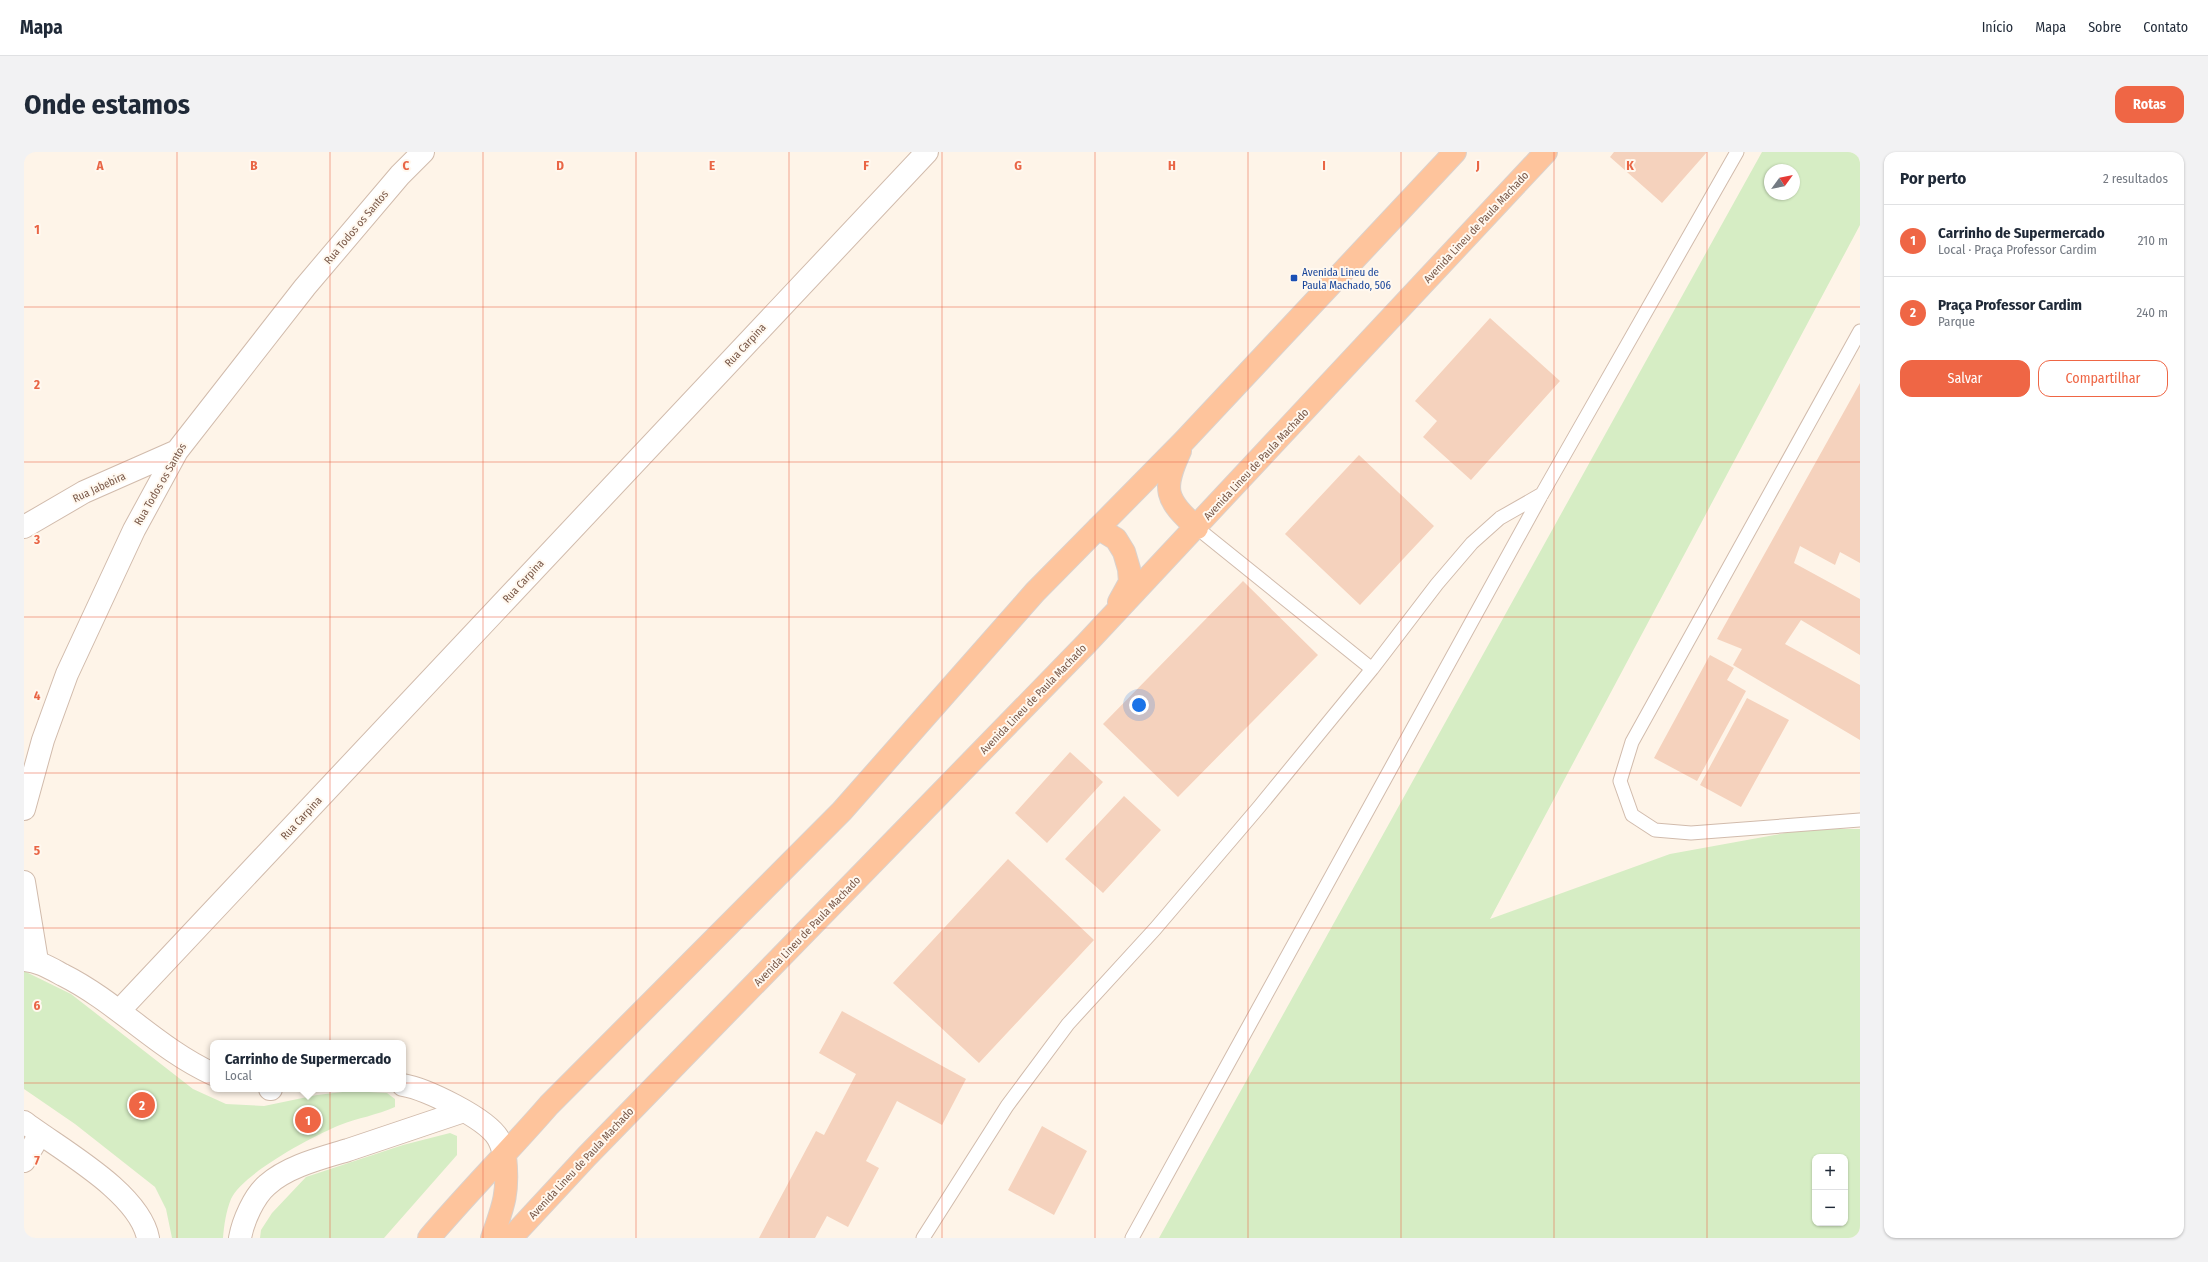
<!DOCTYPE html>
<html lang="pt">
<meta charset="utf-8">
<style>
:root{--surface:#fff;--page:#f2f2f3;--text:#1f2937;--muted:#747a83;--line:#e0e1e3;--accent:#ef6645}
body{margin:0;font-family:"Fira Sans Condensed",sans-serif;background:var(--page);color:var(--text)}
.controls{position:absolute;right:12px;bottom:12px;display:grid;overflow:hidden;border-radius:8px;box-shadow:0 1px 3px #0004}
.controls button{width:36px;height:36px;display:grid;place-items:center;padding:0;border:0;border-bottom:1px solid var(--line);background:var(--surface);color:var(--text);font:20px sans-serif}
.compass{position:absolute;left:1740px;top:12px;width:36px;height:36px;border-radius:50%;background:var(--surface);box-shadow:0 1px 3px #0004;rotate:57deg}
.you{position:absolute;left:1115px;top:553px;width:14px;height:14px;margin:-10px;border:3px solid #fff;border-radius:50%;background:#1a73e8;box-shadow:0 0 0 6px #1a73e833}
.badge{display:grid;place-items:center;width:26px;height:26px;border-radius:50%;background:var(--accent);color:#fff;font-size:13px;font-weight:700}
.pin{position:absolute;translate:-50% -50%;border:2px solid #fff;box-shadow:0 1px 4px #0006}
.popup{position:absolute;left:186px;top:888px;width:196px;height:52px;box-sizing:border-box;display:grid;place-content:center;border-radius:8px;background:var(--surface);filter:drop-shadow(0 1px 3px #0005);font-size:13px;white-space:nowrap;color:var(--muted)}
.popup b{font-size:15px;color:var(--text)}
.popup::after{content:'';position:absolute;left:50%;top:100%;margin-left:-8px;border:8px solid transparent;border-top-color:var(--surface)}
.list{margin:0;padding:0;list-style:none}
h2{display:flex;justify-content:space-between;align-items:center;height:52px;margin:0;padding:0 16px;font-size:17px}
h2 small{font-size:13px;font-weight:400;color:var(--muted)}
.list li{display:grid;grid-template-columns:26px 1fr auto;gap:12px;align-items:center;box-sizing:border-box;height:72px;padding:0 16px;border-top:1px solid var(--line)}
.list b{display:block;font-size:15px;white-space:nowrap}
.list p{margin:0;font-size:13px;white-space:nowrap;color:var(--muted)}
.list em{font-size:13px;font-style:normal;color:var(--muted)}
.actions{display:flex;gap:8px;padding:12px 16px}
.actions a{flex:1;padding:9px 0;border:1px solid var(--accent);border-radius:12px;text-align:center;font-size:14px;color:var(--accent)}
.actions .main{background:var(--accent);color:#fff}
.map{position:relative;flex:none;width:1836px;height:1086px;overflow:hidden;border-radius:12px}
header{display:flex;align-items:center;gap:24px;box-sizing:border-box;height:56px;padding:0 20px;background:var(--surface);border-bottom:1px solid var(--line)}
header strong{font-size:19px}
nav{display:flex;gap:22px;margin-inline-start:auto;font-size:14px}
.intro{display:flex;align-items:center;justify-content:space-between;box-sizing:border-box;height:96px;padding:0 24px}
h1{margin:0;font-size:28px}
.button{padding:10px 18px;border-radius:12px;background:var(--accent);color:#fff;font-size:14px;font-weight:700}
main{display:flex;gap:24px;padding:0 24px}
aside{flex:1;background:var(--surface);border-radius:12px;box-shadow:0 1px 3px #0004}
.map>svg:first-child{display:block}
.green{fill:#d6edc4;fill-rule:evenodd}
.building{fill:#f5d2bd}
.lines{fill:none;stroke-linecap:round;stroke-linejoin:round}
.service-casing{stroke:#d1bbac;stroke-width:15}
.minor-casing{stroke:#d1bbac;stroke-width:24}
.trunk-casing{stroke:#dad1cc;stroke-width:24}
.service{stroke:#fff;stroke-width:13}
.minor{stroke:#fff;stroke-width:22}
.trunk{stroke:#fec49c;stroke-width:22}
.grid{fill:none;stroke:#e96545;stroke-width:1;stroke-opacity:0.55}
.transit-dot{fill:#1a4fb4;stroke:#fff8ef;stroke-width:1.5}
.labels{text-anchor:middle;stroke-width:4;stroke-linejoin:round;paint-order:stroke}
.street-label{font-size:11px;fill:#7a5949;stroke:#fff8ef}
.transit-label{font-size:11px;fill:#164399;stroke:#fff8ef;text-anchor:start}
.grid-label{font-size:13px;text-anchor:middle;font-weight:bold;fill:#e96545;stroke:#fff8ef;stroke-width:4;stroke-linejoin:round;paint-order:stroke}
</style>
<header>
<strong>Mapa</strong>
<nav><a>Início</a><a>Mapa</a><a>Sobre</a><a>Contato</a></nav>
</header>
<div class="intro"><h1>Onde estamos</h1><a class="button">Rotas</a></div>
<main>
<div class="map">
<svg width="1836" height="1086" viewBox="0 0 1836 1086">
<rect width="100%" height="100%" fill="#fef4e8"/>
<path class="green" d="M1738 0H1836V73L1466 767 1646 702 1783 677H1836V1086H1135ZM1746 18H1770V42H1746ZM1791 1005H1821V1071H1791Z
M0 819 47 842 169 937 202 952 240 954 293 943 327 939 363 941 371 947V955C353 963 334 966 316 973 289 984 219 1021 207 1047 202 1059 200 1074 199 1086H148L142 1057 131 1035 51 972 0 937Z
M426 981 433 984V1003L360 1086H236L237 1078 248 1061 282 1025 379 993Z"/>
<path class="building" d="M1590 0H1683L1638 51 1586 5Z
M1466 166 1536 229 1447 328 1399 285 1413 269 1391 249Z
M1836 231V411L1816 400 1811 413 1776 394 1770 411 1836 447V503L1777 468 1761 492 1836 533V588L1709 513 1718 497 1693 487Z
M1335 303 1410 374 1336 453 1261 382Z
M1219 429 1294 503 1154 645 1079 572Z
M1686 503 1710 516 1703 528 1722 539 1673 629 1630 606Z
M1723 546 1765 568 1717 655 1676 633Z
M1046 600 1079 630 1023 691 991 661Z
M1100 644 1137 678 1079 741 1041 707Z
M984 707 1070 788 955 911 869 831Z
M818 859 942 927 918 973 873 949 842 1009 855 1016 824 1075 803 1064 791 1086H735L792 979 800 983 832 922 795 901Z
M1018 974 1063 999 1030 1063 984 1038Z"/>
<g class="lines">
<defs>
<path id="service" d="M1836 179 1608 590 1596 629 1608 663 1631 678 1667 681 1836 668
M1173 376 1348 517 1413 432 1448 391 1476 366 1518 342
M899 1086 983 954 1044 872 1131 777 1235 655 1348 517
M1108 1086 1518 342 1713 0"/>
<path id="minor" d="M0 375 60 340 153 299
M0 657 19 588 43 522 110 378 153 299 281 135 376 23 399 0
M0 730 13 809
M0 808C15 809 26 816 39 823 93 850 134 897 189 922
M95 859 903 0
M379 933C402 937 462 966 474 986 477 991 479 998 481 1004
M246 937H247
M0 970C37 998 115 1040 124 1086
M0 1009 16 982
M216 1086C219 1069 230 1044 243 1033 264 1014 298 1006 324 998 363 985 401 972 440 959"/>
<path id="trunk" d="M1156 299C1138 338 1141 347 1173 376
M1074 376 1092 387 1100 400 1105 417 1106 430 1095 450
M405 1086C444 1040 486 998 525 953L818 659 1011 440 1160 289 1431 0
M468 1086C480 1053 485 1039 481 1004
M487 1086 563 1004 1062 492 1522 0"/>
</defs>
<use href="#service" class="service-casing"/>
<use href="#minor" class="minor-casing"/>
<use href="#trunk" class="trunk-casing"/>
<use href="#service" class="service"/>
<use href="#minor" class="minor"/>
<use href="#trunk" class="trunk"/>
</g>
<path class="grid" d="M153 0V1086M306 0V1086M459 0V1086M612 0V1086M765 0V1086M918 0V1086M1071 0V1086M1224 0V1086M1377 0V1086M1530 0V1086M1683 0V1086M0 155H1836M0 310H1836M0 465H1836M0 621H1836M0 776H1836M0 931H1836"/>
<rect class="transit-dot" x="1266" y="122" width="8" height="8" rx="2"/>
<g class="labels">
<g class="street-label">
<text transform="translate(332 75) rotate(-50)" y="4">Rua Todos os Santos</text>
<text transform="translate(1452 75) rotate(-47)" y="4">Avenida Lineu de Paula Machado</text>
<text transform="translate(721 193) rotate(-47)" y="4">Rua Carpina</text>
<text transform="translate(1232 312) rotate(-47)" y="4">Avenida Lineu de Paula Machado</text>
<text transform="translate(136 332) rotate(-60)" y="4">Rua Todos os Santos</text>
<text transform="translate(75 335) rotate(-25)" y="4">Rua Jabebira</text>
<text transform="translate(499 429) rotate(-47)" y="4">Rua Carpina</text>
<text transform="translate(1009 547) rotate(-46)" y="4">Avenida Lineu de Paula Machado</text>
<text transform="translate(277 666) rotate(-47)" y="4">Rua Carpina</text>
<text transform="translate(783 779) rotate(-46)" y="4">Avenida Lineu de Paula Machado</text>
<text transform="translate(557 1011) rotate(-47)" y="4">Avenida Lineu de Paula Machado</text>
</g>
<g class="transit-label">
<text x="1278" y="124">Avenida Lineu de<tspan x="1278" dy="13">Paula Machado, 506</tspan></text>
</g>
</g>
<g class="grid-label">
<text x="76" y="18">A</text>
<text x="230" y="18">B</text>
<text x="382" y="18">C</text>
<text x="536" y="18">D</text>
<text x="688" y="18">E</text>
<text x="842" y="18">F</text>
<text x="994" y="18">G</text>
<text x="1148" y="18">H</text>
<text x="1300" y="18">I</text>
<text x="1454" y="18">J</text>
<text x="1606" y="18">K</text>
<text x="13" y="82">1</text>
<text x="13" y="237">2</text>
<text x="13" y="392">3</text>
<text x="13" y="548">4</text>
<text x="13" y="703">5</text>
<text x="13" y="858">6</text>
<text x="13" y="1013">7</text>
</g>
</svg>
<div class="controls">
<button>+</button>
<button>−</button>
</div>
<svg class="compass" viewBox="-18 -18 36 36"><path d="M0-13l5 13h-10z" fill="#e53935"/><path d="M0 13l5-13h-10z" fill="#747a83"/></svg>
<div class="you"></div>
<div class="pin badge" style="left:284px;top:968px">1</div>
<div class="popup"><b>Carrinho de Supermercado</b>Local</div>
<div class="pin badge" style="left:118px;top:953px">2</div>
</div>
<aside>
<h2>Por perto<small>2 resultados</small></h2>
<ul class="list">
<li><span class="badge">1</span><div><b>Carrinho de Supermercado</b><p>Local · Praça Professor Cardim</p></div><em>210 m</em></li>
<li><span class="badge">2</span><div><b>Praça Professor Cardim</b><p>Parque</p></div><em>240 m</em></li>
</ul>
<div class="actions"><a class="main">Salvar</a><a>Compartilhar</a></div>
</aside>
</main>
